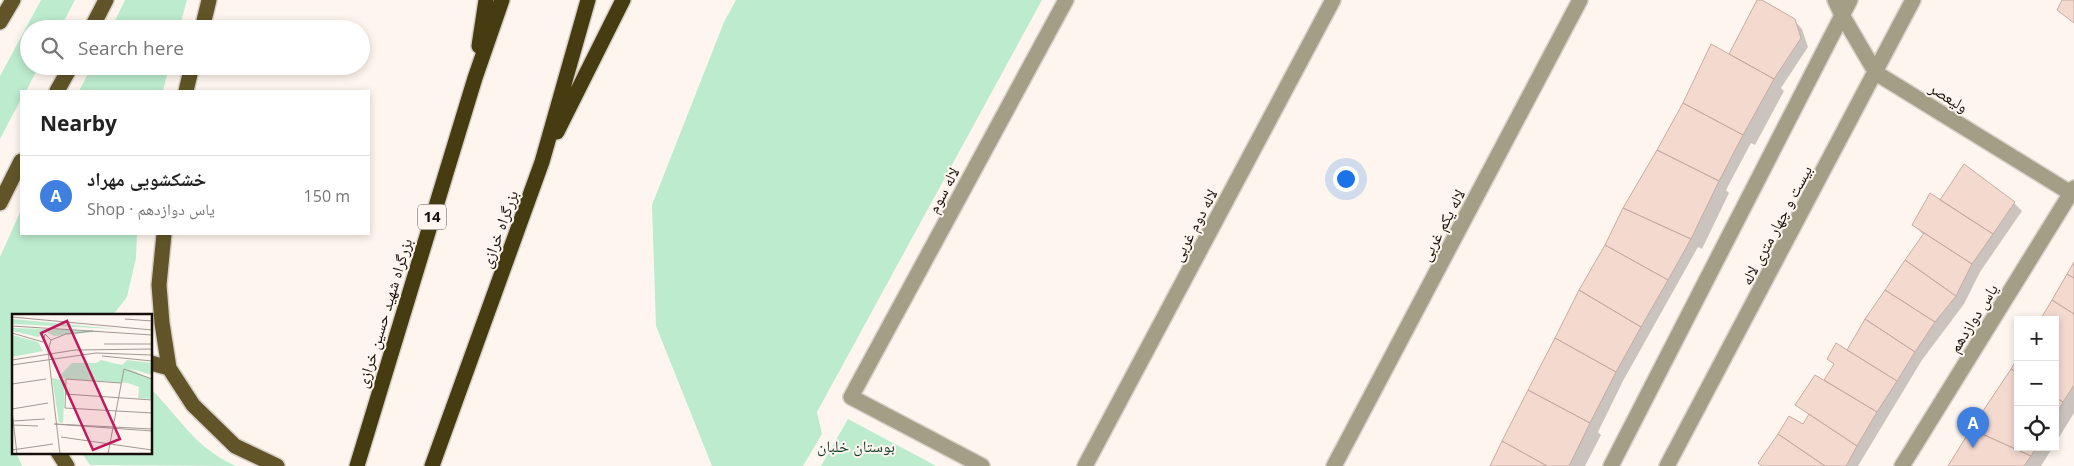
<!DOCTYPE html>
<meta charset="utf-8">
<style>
:root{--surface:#fff;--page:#f2f2f2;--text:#222;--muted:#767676;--line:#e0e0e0;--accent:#111827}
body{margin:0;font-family:"Open Sans","Noto Naskh Arabic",sans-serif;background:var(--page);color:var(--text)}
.controls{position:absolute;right:15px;bottom:15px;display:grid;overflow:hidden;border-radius:0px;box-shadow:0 2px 8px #0003}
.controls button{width:45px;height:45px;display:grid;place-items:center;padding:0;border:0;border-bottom:1px solid var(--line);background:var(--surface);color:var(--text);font:25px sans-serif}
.you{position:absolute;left:1345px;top:178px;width:18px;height:18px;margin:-12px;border:4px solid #fff;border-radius:50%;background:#1a73e8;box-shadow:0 0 0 8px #1a73e833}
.badge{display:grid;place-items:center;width:32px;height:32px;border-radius:50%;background:var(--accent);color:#fff;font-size:16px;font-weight:700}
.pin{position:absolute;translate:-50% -41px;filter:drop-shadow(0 1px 2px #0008)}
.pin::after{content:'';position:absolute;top:26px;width:18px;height:15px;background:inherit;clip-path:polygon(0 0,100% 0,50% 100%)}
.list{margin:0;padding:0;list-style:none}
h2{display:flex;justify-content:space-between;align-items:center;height:65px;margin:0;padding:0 20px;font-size:21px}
h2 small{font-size:16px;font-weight:400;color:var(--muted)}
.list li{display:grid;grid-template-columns:32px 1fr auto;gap:15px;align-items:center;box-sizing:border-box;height:80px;padding:0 20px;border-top:1px solid var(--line)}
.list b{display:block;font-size:19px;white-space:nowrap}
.list p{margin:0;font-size:16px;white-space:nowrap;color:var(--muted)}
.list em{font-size:16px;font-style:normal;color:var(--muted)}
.icon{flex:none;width:28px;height:28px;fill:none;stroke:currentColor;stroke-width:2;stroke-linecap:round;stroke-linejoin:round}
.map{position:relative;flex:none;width:2074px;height:466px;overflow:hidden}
.search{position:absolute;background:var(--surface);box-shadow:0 2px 8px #0003;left:20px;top:20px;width:350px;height:55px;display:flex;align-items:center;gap:12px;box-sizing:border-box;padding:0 18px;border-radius:28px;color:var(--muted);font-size:19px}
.panel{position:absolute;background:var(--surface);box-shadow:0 2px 8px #0003;left:20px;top:90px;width:350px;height:145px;border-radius:0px}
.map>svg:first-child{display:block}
.green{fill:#bcebce}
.shadow{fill:#0003}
.building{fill:#f4d9cf;stroke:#c7aca3}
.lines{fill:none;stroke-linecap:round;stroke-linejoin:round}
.minor-casing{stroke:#d9d1c9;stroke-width:18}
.major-casing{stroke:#d9d1c9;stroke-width:18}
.highway-casing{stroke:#d9d1c9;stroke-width:18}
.minor{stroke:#a49e86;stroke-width:15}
.major{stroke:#605428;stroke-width:15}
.highway{stroke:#463b11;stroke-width:15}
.labels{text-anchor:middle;stroke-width:4;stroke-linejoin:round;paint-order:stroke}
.shield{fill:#fef6ee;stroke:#5c544e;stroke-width:1}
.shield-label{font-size:15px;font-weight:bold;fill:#160f09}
.street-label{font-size:16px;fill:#160f09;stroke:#fef6ee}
.park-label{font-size:16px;fill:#0c3a24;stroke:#fef6ee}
.inset-road{fill:none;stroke:#a19a92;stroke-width:1}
.view{fill:#c2185b;fill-opacity:0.15;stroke:#c2185b;stroke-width:2.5}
.inset-edge{fill:none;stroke:#160f09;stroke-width:2.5}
</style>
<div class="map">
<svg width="2074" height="466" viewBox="0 0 2074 466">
<rect width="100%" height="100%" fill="#fef6ee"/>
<path class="green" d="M41 0H75L60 29H29V66H39L26 91H21V99L0 139V76Z
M125 0H187L179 29H111Z
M736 0H1042L817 412 822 434 803 466H712L656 326 652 205 724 22Z
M92 66H169L163 91H79Z
M21 210V234H137L136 258 127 297 113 315H14V452H16L22 466H0V257Z
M151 389C181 419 195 448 236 466L90 465 81 452H151Z
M848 419 927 461 936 466H821Z"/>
<path class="shadow" d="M1759 0 1794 20 1802 29 1808 47 1781 88 1784 91 1755 145 1751 143 1726 190 1729 193 1702 249 1698 247 1623 381 1598 432 1601 435 1585 466H1491L1734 57 1730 53Z
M1941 201 2014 203 2022 211 1980 272 1964 304 1922 360 1858 466H1763L1803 426 1810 416 1797 404 1824 382 1835 365 1847 352 1924 235 1913 225Z
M2074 265V413L2055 444V320Z
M2018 358V447H2053L2041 466H1950Z"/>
<path class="building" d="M1757 0H1762L1795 19 1801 38 1774 79 1729 54Z
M2062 0H2074V23L2057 10Z
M1711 44 1774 79 1743 135 1683 103Z
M1683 103 1743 135 1719 181 1657 150Z
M1657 150 1719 181 1691 239 1623 208Z
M1964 164 2015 202 1993 234 1940 200Z
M1930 193 1993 234 1972 264 1912 225Z
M1623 208 1691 239 1668 280 1605 245Z
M1924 233 1972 264 1956 296 1905 260Z
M1605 245 1668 280 1641 327 1579 290Z
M1905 260 1956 296 1935 322 1885 290Z
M2074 262V278L2067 274Z
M2067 274 2074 278V314L2052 300Z
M1579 290 1641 327 1616 372 1555 338Z
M1885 290 1935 322 1915 352 1865 319Z
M2052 300 2074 314V385L2063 402 2055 397V320H2040Z
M1865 319 1915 352 1897 381 1847 350Z
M1555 338 1616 372 1590 423 1528 390Z
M1836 343 1897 381 1877 412 1824 380 1834 364 1827 359Z
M2018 357V373L2011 369Z
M2011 369 2018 373V447H2036L2031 456 1971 429Z
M1815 375 1877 412 1857 446 1795 405Z
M1528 390 1590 423 1569 466H1547L1502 441Z
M2055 397 2063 402 2055 416Z
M1809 414 1857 446 1846 466H1825L1778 434 1789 416 1803 424Z
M1971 429 2031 456 2024 466H1948Z
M1778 434 1825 466H1762L1758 463Z
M1502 441 1547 466H1490Z"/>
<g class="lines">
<defs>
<path id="minor" d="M1835 0 1842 15 1876 73 2074 195
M982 466 851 397 1066 0
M1085 466 1333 0
M1334 466 1580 0
M1611 466 1850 0
M1667 466 1913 0
M1902 466 2074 188"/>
<path id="major" d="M0 22 13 0
M91 29 106 0
M202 29 209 0
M57 91 71 66
M186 91 192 66
M0 203 21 161
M164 234 159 285 162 323 169 368 193 405 235 446 277 466
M151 363 169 368
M58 452 67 466"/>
<path id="highway" d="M479 46 486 0
M557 132 623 0
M357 466 475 78 502 0
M432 466 542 162 588 0"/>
</defs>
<use href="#minor" class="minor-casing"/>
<use href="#major" class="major-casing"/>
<use href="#highway" class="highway-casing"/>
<use href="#minor" class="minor"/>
<use href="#major" class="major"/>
<use href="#highway" class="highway"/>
</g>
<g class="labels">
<rect class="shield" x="418" y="204.5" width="28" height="25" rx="4"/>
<g class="shield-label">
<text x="432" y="222">14</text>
</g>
<g class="street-label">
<text transform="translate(1949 97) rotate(32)" y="6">ولیعصر</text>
<text transform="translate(943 190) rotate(-62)" y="6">لاله سوم</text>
<text transform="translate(1194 225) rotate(-62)" y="6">لاله دوم غربی</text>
<text transform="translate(1442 225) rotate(-62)" y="6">لاله یکم غربی</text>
<text transform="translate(1776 225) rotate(-62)" y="6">بیست و چهار متری لاله</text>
<text transform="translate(499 229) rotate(-70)" y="6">بزرگراه خرازی</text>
<text transform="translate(384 313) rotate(-73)" y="6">بزرگراه شهید حسین خرازی</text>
<text transform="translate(1973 318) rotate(-58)" y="6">یاس دوازدهم</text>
</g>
<g class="park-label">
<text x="856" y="452">بوستان خلبان</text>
</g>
</g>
<g transform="translate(12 314)">
<rect width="140" height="140" fill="#fef6ee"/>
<path d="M0 5 105 15 0 10ZM0 14 93 17 42 22 35 18 26 23 0 17ZM0 21 26 28 31 37 0 43ZM89 46 110 51 115 46 140 49V61L116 54 140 65V85L126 84 127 73 116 69 45 64 60 49H84ZM40 64 53 66 51 109 47 108Z" fill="#bcebce"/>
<path class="inset-road" d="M0 3 140 16M113 5 140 7M0 12 140 21M0 19 31 28M39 26 36 37 48 140M39 26 54 20 81 17M31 28 33 20 39 26M92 30H140M90 42 140 47M0 46 63 36 140 35M0 51 84 39 140 41M109 69 54 65 53 94 140 99M0 70 34 65M53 80 140 86M0 95 36 89M0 97 5 140M1 107 33 105M42 110 140 117M43 110 140 115M1 111 26 112M49 123 140 136M0 136 41 130M96 140 112 55 140 65"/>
<path class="view" d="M55 7 108 125 81 136 29 19Z"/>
<rect width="140" height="140" class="inset-edge"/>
</g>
</svg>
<div class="controls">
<button>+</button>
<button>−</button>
<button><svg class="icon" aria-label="locate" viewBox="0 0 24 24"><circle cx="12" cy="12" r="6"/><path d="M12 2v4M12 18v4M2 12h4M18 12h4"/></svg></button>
</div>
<div class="you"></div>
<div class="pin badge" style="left:1973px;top:448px;background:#3f7fe0">A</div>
<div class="search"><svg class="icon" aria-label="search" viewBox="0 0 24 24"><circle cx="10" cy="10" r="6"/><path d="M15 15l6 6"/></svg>Search here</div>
<section class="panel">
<h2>Nearby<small></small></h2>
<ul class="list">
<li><span class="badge" style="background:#3f7fe0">A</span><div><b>خشکشویی مهراد</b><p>Shop · یاس دوازدهم</p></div><em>150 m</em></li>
</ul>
</section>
</div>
